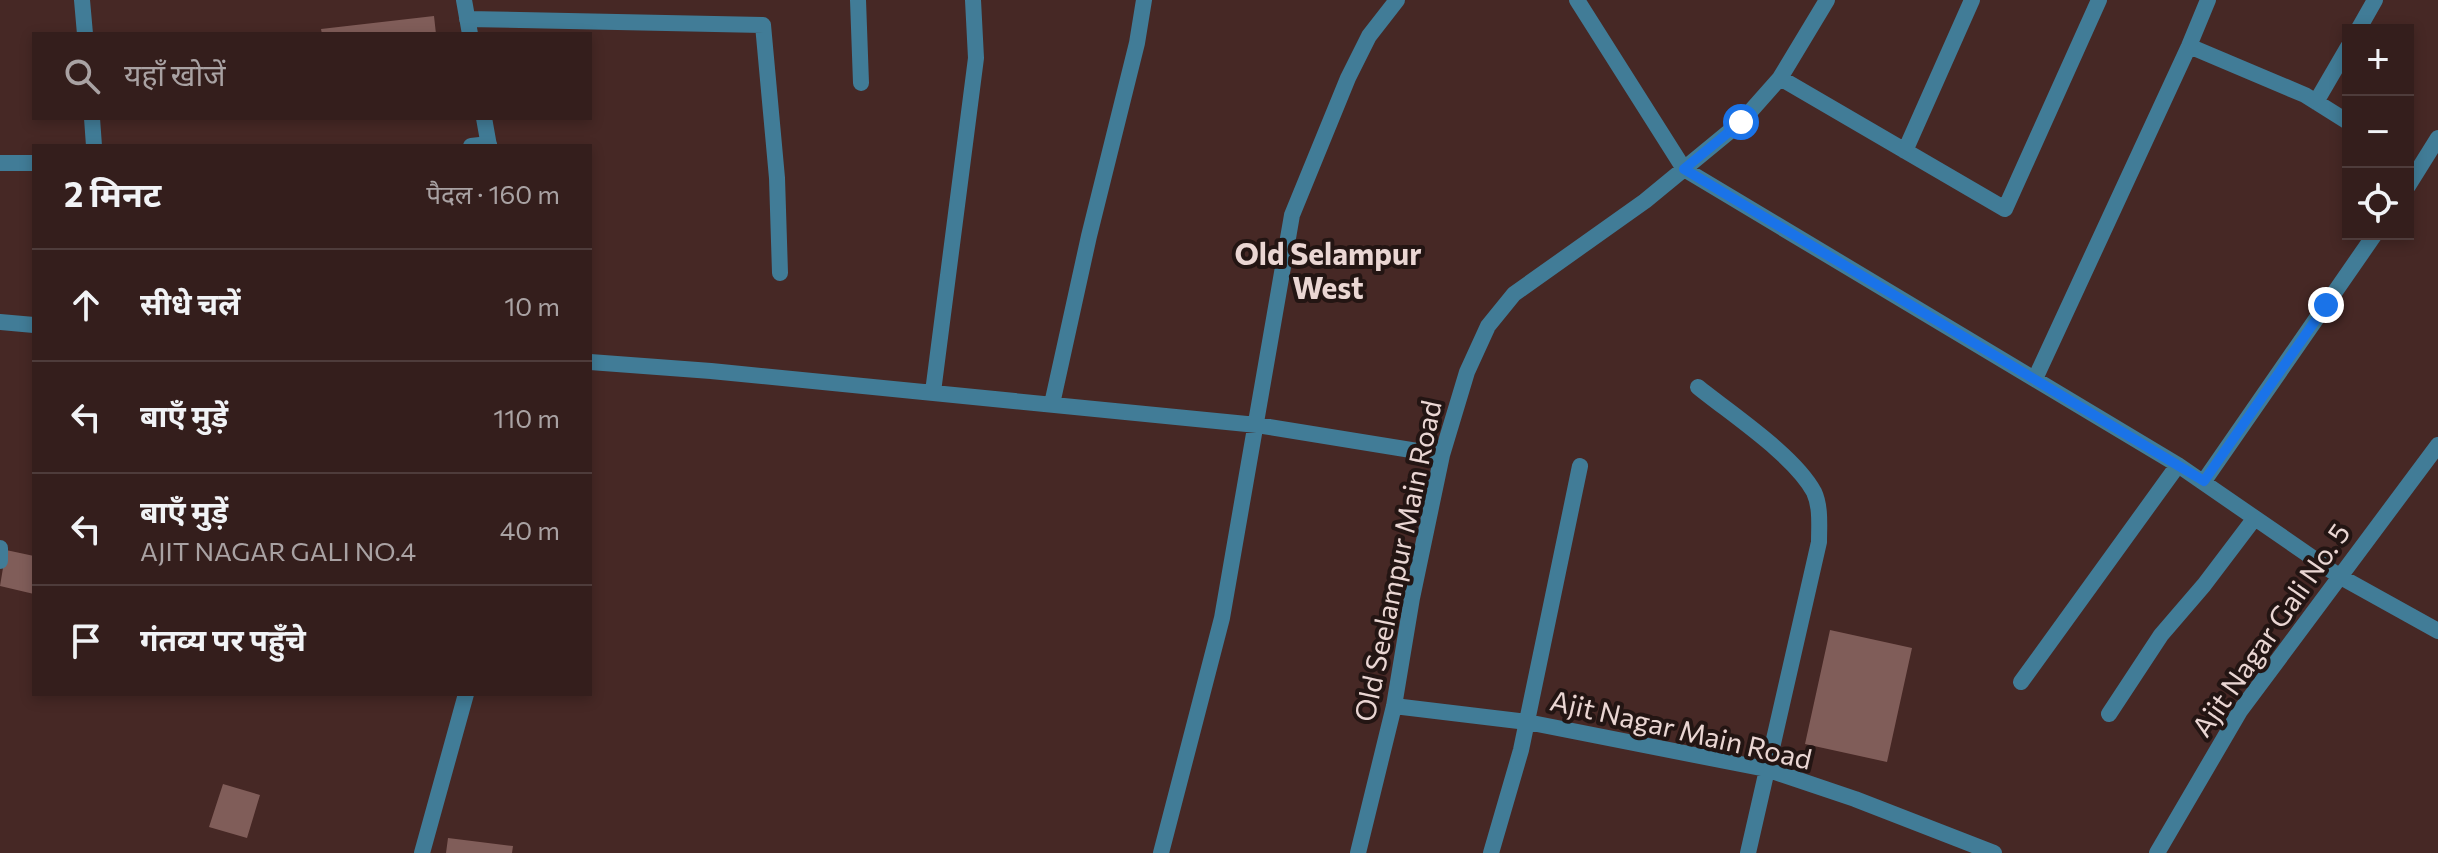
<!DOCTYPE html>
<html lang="hi">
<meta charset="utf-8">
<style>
:root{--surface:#341e1c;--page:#3f2b29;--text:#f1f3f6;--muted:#a9a2a3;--line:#4e3c3b}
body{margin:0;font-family:Commissioner,"Noto Sans Devanagari",sans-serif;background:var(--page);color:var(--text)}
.controls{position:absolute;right:24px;top:24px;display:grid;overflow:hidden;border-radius:0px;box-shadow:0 4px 12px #0003}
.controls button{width:72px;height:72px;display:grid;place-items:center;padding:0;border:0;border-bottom:2px solid var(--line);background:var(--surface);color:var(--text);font:40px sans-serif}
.stop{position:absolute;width:24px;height:24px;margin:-18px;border:6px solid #1a73e8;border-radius:50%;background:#fff}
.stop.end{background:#1a73e8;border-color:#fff;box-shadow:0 2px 8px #0008}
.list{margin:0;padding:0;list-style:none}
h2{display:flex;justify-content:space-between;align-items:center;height:104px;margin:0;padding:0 32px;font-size:34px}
h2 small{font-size:26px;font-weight:400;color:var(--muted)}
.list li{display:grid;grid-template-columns:52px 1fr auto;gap:24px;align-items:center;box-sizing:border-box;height:112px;padding:0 32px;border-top:2px solid var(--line)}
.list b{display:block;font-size:30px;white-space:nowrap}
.list p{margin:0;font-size:26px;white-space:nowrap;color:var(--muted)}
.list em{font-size:26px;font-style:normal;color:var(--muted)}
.icon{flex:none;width:44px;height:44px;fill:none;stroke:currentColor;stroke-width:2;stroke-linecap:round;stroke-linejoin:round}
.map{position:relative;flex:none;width:2438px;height:853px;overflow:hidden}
.search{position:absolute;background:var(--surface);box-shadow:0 4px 12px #0003;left:32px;top:32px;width:560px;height:88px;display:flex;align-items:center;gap:20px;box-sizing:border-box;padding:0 28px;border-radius:0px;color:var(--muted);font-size:30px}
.panel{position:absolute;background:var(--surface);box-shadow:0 4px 12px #0003;left:32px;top:144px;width:560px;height:552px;border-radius:0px}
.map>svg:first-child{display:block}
.building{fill:#805d59}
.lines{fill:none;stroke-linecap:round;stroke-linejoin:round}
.minor{stroke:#417c97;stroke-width:16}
.route{stroke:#1a73e8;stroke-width:10}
.labels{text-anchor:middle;stroke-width:8;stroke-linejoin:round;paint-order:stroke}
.street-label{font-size:28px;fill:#ead6d3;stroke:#231513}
.neighbourhood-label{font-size:30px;font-weight:bold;fill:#ead6d3;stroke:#231513}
</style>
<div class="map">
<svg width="2438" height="853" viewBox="0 0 2438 853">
<rect width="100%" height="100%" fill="#462825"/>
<path class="building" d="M434 16 436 34H322L321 29Z
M6 550 34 556V594L0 586Z
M1830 630 1912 648 1887 762 1805 744Z
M223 784 260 795 247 838 209 827Z
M448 838 513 846 512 853H446Z"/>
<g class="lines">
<path class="minor" d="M82 0 85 34
M464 0 470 34
M858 0 861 83
M1577 0 1684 169 2178 465 2339 576 2438 631
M467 19 763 25 777 178 780 273
M2358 30 2375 0
M2189 46 2305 95 2348 122
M1780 78 2005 209 2099 0
M2316 102 2348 47
M92 118 94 146
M484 118 489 146
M471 146 489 144
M1905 151 1972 0
M0 163H34
M2408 186 2438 138
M0 322 34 325
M590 362 711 371 1257 425 1442 455
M2035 379 2189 46 2208 0
M1698 387C1731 414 1794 455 1814 492 1821 507 1819 526 1819 542L1748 853
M933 392 976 58 973 0
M1052 404 1089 236 1137 43 1144 0
M2204 481 2375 234
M0 548V561
M2021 682 2178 465
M1394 706 1527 722 1766 769 1855 799 1994 853
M2109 714 2161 635 2204 585 2254 519
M422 853 466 694
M1161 853 1222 618 1292 215 1348 78 1369 36 1397 0
M1358 853 1394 706 1412 598 1442 455 1467 372 1488 326 1514 294 1645 201 1741 122 1780 78 1827 0
M1491 853 1521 750 1580 466
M2157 853 2240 711 2438 445"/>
</g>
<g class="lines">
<path class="route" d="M1741 122 1684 169 2204 481 2326 305"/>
</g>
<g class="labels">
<g class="street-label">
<text transform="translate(1398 561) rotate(-78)" y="10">Old Seelampur Main Road</text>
<text transform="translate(2271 630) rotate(-55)" y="10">Ajit Nagar Gali No. 5</text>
<text transform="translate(1681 730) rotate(13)" y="10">Ajit Nagar Main Road</text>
</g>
<g class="neighbourhood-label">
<text x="1328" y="265">Old Selampur<tspan x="1328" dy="34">West</tspan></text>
</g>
</g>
</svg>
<div class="controls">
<button>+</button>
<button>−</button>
<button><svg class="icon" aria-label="locate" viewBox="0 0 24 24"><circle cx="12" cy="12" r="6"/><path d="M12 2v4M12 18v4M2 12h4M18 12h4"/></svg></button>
</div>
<div class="stop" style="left:1741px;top:122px"></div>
<div class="stop end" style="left:2326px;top:305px"></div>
<div class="search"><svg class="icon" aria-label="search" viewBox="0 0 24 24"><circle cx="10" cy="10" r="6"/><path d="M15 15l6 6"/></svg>यहाँ खोजें</div>
<section class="panel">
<h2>2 मिनट<small>पैदल · 160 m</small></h2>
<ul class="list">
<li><svg class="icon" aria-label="ahead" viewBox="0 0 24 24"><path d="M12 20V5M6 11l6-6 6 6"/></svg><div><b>सीधे चलें</b></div><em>10 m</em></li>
<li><svg class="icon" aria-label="left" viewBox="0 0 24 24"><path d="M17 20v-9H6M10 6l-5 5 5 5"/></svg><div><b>बाएँ मुड़ें</b></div><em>110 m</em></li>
<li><svg class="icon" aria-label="left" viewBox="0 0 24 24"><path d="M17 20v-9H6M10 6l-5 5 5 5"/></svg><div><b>बाएँ मुड़ें</b><p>AJIT NAGAR GALI NO.4</p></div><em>40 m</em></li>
<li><svg class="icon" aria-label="arrive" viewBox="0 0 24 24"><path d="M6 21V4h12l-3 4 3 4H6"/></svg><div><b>गंतव्य पर पहुँचे</b></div></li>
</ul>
</section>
</div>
